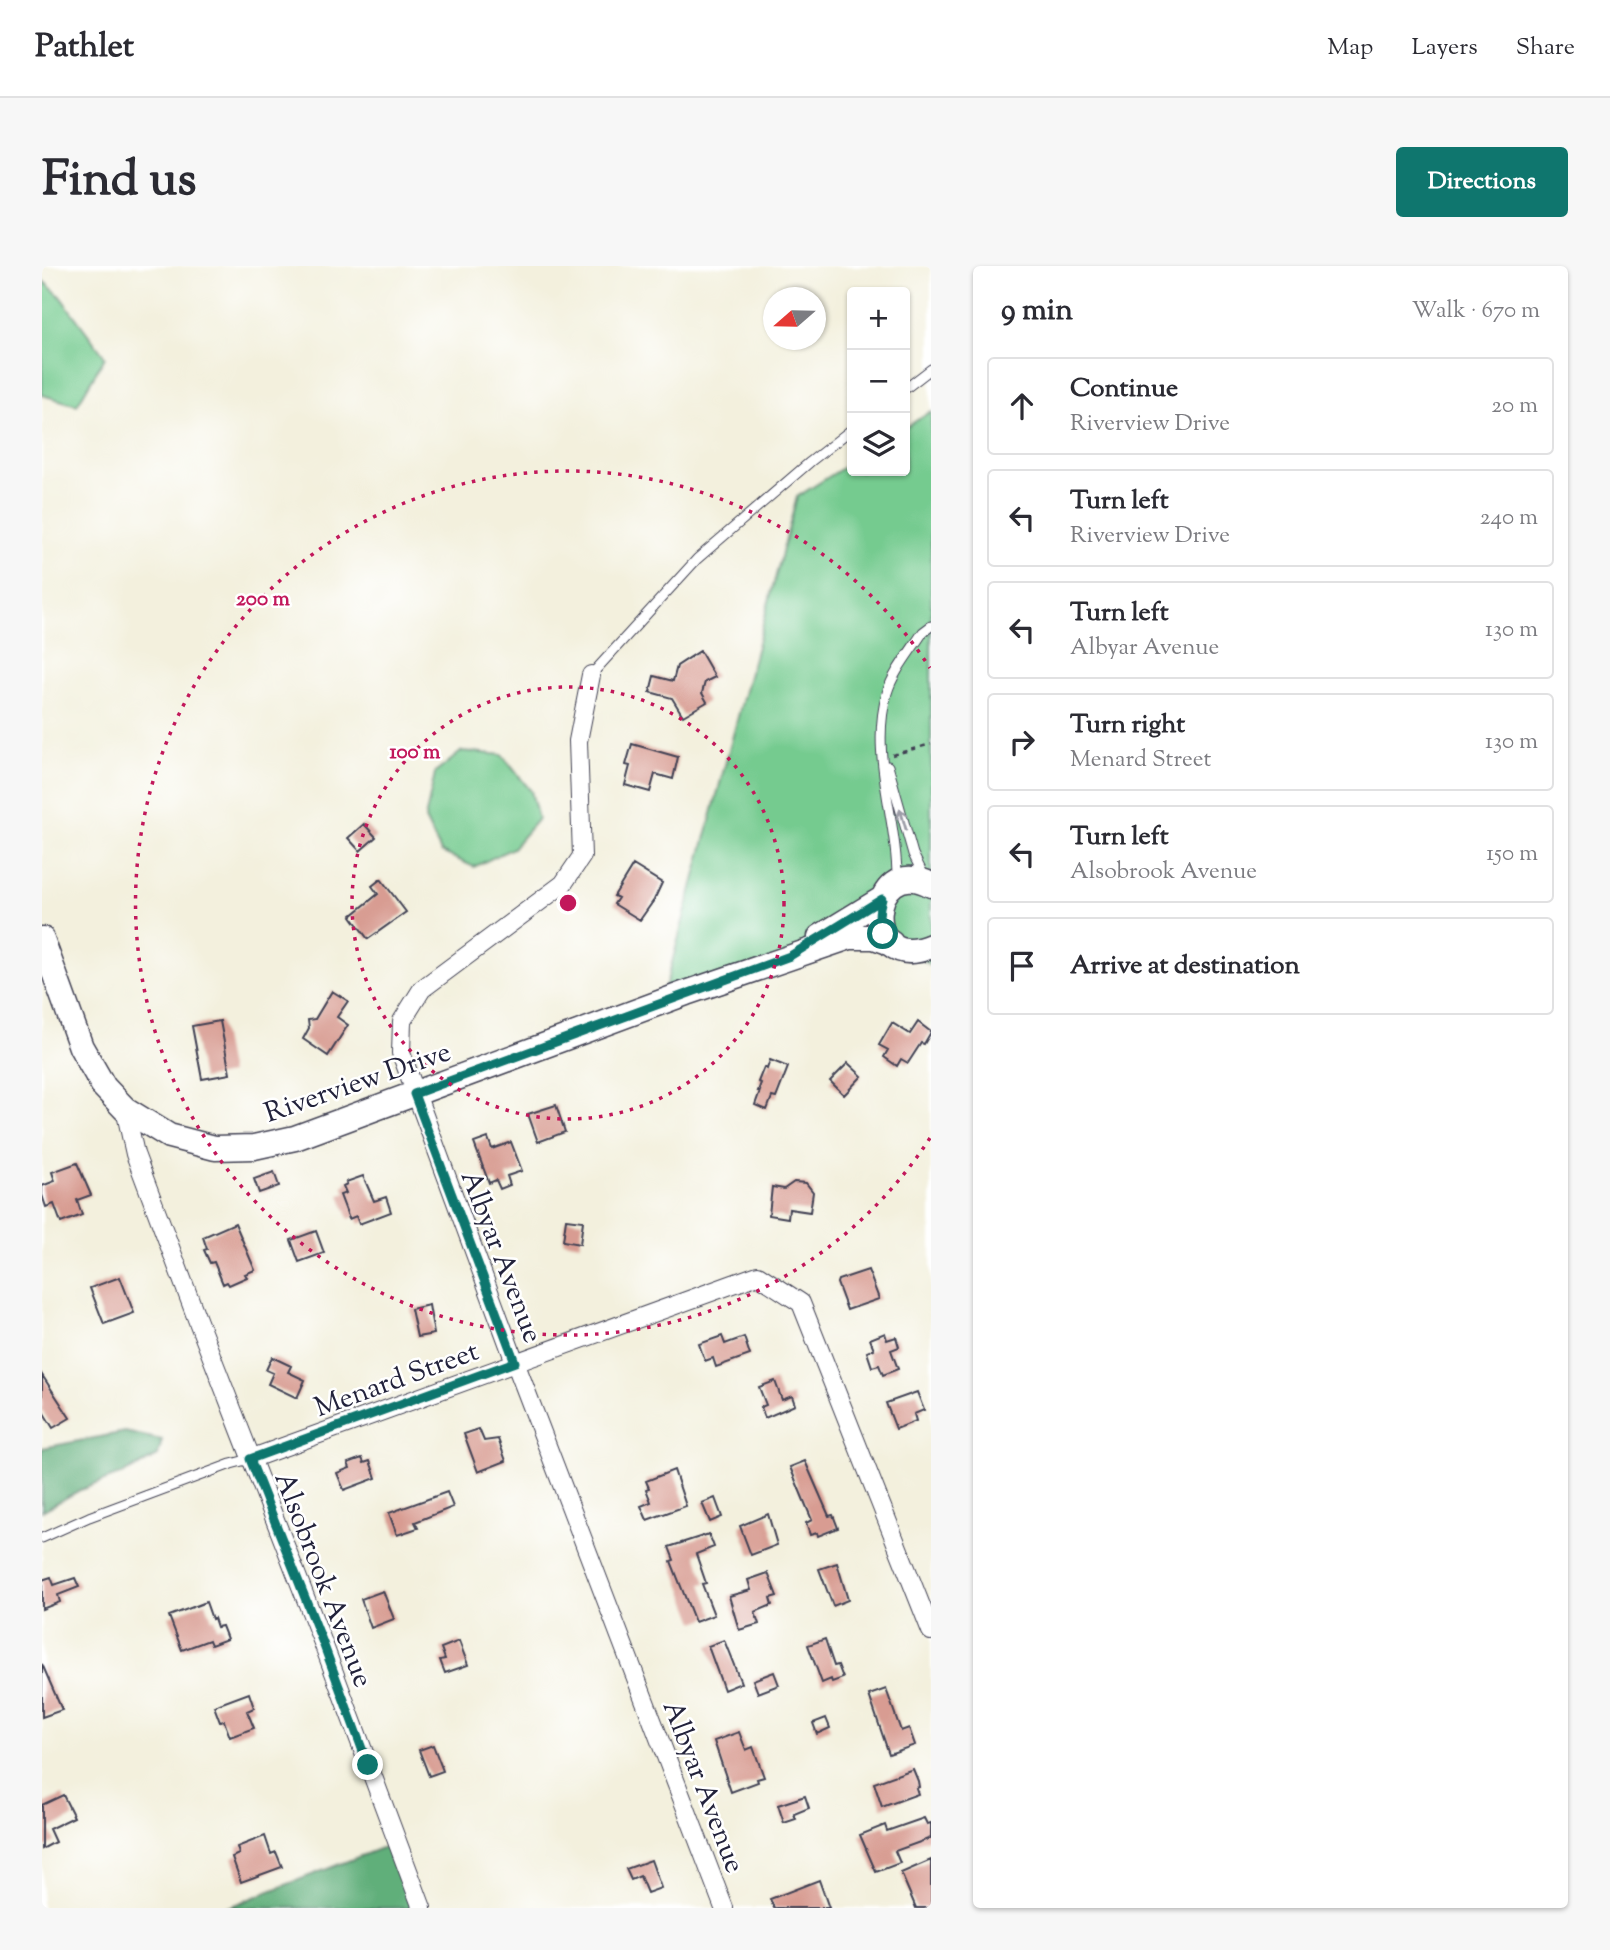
<!DOCTYPE html>
<meta charset="utf-8">
<style>
:root{--surface:#fff;--page:#f7f7f7;--text:#2b2b33;--muted:#7c7c81;--line:#e1e1e2;--accent:#0f766e}
body{margin:0;font-family:"Sorts Mill Goudy",serif;background:var(--page);color:var(--text)}
.controls{position:absolute;right:21px;top:21px;display:grid;overflow:hidden;border-radius:7px;box-shadow:0 2px 5px #0004}
.controls button{width:63px;height:63px;display:grid;place-items:center;padding:0;border:0;border-bottom:2px solid var(--line);background:var(--surface);color:var(--text);font:35px sans-serif}
.compass{position:absolute;left:721px;top:21px;width:63px;height:63px;border-radius:50%;background:var(--surface);box-shadow:0 2px 5px #0004;rotate:250deg}
.stop{position:absolute;width:21px;height:21px;margin:-16px;border:5px solid #0f766e;border-radius:50%;background:#fff}
.stop.end{background:#0f766e;border-color:#fff;box-shadow:0 2px 7px #0008}
.list{margin:0;padding:0;list-style:none}
h2{display:flex;justify-content:space-between;align-items:center;height:91px;margin:0;padding:0 28px;font-size:30px}
h2 small{font-size:23px;font-weight:400;color:var(--muted)}
.list li{display:grid;grid-template-columns:46px 1fr auto;gap:21px;align-items:center;box-sizing:border-box;height:98px;margin:0 14px 14px;padding:0 14px;border:2px solid var(--line);border-radius:7px}
.list b{display:block;font-size:26px;white-space:nowrap}
.list p{margin:0;font-size:23px;white-space:nowrap;color:var(--muted)}
.list em{font-size:23px;font-style:normal;color:var(--muted)}
.icon{flex:none;width:38px;height:38px;fill:none;stroke:currentColor;stroke-width:2;stroke-linecap:round;stroke-linejoin:round}
.map{position:relative;flex:none;width:889px;height:1642px;overflow:hidden;border-radius:7px}
header{display:flex;align-items:center;gap:42px;box-sizing:border-box;height:98px;padding:0 35px;background:var(--surface);border-bottom:2px solid var(--line)}
header strong{font-size:33px}
nav{display:flex;gap:38px;margin-inline-start:auto;font-size:24px}
.intro{display:flex;align-items:center;justify-content:space-between;box-sizing:border-box;height:168px;padding:0 42px}
h1{margin:0;font-size:49px}
.button{padding:18px 32px;border-radius:7px;background:var(--accent);color:#fff;font-size:24px;font-weight:700}
main{display:flex;gap:42px;padding:0 42px}
aside{flex:1;background:var(--surface);border-radius:7px;box-shadow:0 2px 5px #0004}
.map>svg:first-child{display:block}
.green{fill:#75cb8f;stroke:#4c7665;stroke-width:2}
.forest{fill:#60af7a;stroke:#41685a;stroke-width:2}
.building{fill:#d89c92}
.lines{fill:none;stroke-linecap:round;stroke-linejoin:round}
.lane-casing{stroke:#414153;stroke-width:11}
.street-casing{stroke:#414153;stroke-width:20}
.secondary-casing{stroke:#414153;stroke-width:27}
.path{stroke:#414153;stroke-width:2.5;stroke-dasharray:5 5;stroke-linecap:butt}
.lane{stroke:#fff;stroke-width:9}
.street{stroke:#fff;stroke-width:18}
.secondary{stroke:#fff;stroke-width:24}
.oneway{stroke:#9c9ca7}
.route{stroke:#0f766e;stroke-width:9}
.ring{fill:none;stroke:#c2185b;stroke-width:3.5;stroke-dasharray:3.5 7}
.labels{text-anchor:middle;stroke-width:5;stroke-linejoin:round;paint-order:stroke}
.street-label{font-size:28px;fill:#22223b;stroke:#fff}
.centre{fill:#c2185b;stroke:#fff;stroke-width:3.5}
.ring-label{font-size:21px;text-anchor:middle;font-weight:bold;fill:#c2185b;stroke:#fff;stroke-width:5;stroke-linejoin:round;paint-order:stroke}
</style>
<header>
<strong>Pathlet</strong>
<nav><a>Map</a><a>Layers</a><a>Share</a></nav>
</header>
<div class="intro"><h1>Find us</h1><a class="button">Directions</a></div>
<main>
<div class="map">
<svg width="889" height="1642" viewBox="0 0 889 1642">
<rect width="100%" height="100%" fill="#fff"/>
<filter id="ink" filterUnits="userSpaceOnUse"><feTurbulence type="fractalNoise" baseFrequency=".0143" numOctaves="2"/><feDisplacementMap in="SourceGraphic" scale="14" xChannelSelector="R" yChannelSelector="G"/><feConvolveMatrix kernelMatrix="1 2 1 2 8 2 1 2 1" color-interpolation-filters="sRGB"/></filter>
<filter id="wash" filterUnits="userSpaceOnUse"><feTurbulence type="fractalNoise" baseFrequency=".00686" numOctaves="4" result="noise"/><feDisplacementMap in="SourceGraphic" scale="28" xChannelSelector="R" yChannelSelector="G"/><feGaussianBlur stdDeviation="1.57" result="paint"/><feColorMatrix in="noise" values="0 0 0 0 0 0 0 0 0 0 0 0 0 0 0 0 0 1.4 0 .05"/><feComposite in="paint" operator="in"/></filter>
<g filter="url(#wash)">
<rect width="100%" height="100%" fill="#f3f0dd"/>
<path class="green" d="M0 14 17 29 63 91 35 139 0 129Z
M889 145V700L868 685 832 671 616 737 625 715 755 231 810 196V205H863V162Z
M420 485 460 489 489 525 496 553 471 582 432 601 399 586 383 553 393 507Z"/>
<path class="forest" d="M83 1166 120 1174 116 1190 83 1207 38 1224 0 1245V1182Z
M347 1579 371 1642H184Z"/>
<g id="blocks">
<path class="building" d="M658 385 673 411 663 416 660 427 665 436 641 450 630 432 608 426 612 410 631 415 635 400Z
M590 478 636 491 631 513 613 508 608 526 583 519 588 500 584 499Z
M322 558 334 571 318 585 306 572Z
M591 599 620 617 612 634 598 654 572 638 576 632 572 630Z
M339 613 364 646 326 673 309 650 336 628 330 620Z
M290 725 306 735 295 751 306 759 286 790 261 773 267 762 266 754 273 753Z
M178 755 188 808 160 813 150 760Z
M876 756 889 766 882 778 879 777 866 797 859 793 855 800 842 791 846 784 837 779 850 757 868 768Z
M728 794 746 801 734 832 730 831 725 844 713 839 718 825H716L719 817 716 816 722 801 725 803Z
M806 797 820 810 802 829 788 815Z
M514 839 523 866 496 876 486 848Z
M446 872 450 883 469 876 480 905 465 910 468 919 458 923 454 914 447 917 432 877Z
M35 897 49 929 35 934 40 949 19 957 12 938 4 941 0 929V920L13 915 10 906Z
M232 906 237 920 217 927 212 913Z
M321 910 332 935 344 931 349 946 317 958 314 950 307 953 298 929 304 927 301 920 305 918 304 916Z
M752 916 764 917 771 926 768 946 747 943 746 952 727 949 730 921 742 923Z
M524 953 541 955 538 978 521 975Z
M193 957 213 1004 203 1008 205 1011 187 1019 185 1016 181 1018 172 996 168 997 162 984 165 983 161 971Z
M274 965 282 987 257 996 249 974Z
M826 1004 837 1033 805 1044 795 1017 796 1014Z
M78 1011 92 1047 62 1058 48 1022Z
M387 1039 392 1068 375 1071 369 1043Z
M843 1067 845 1074 854 1071 857 1081 849 1084 856 1103 841 1109 837 1099 830 1101 825 1086 832 1083 828 1073Z
M680 1070 683 1078 702 1071 708 1089 674 1101 671 1092 663 1095 657 1078Z
M230 1091 249 1100 246 1106 263 1114 255 1132 226 1118 231 1107 224 1104Z
M0 1109 28 1152 11 1162 0 1144Z
M733 1115 740 1134 750 1130 753 1139 723 1152 719 1141 724 1139 717 1121Z
M875 1126 882 1144 872 1148 874 1155 854 1163 844 1137Z
M437 1163 442 1175 456 1173 464 1195 436 1206 422 1168Z
M320 1192 322 1197 328 1195 334 1212 302 1224 295 1207 308 1202 306 1197Z
M763 1195 787 1250 791 1249 796 1262 776 1270 775 1267 768 1269 764 1257 770 1254 748 1201Z
M632 1204 644 1240 605 1254 599 1240 609 1236 604 1223 607 1222 604 1215Z
M405 1226 411 1241 373 1256 376 1262 355 1269 347 1247Z
M673 1232 680 1251 668 1256 660 1237Z
M726 1248 735 1279 709 1289 698 1260Z
M667 1268 672 1281 654 1288 664 1317 660 1318 672 1349 653 1356 629 1295 632 1294 627 1281Z
M795 1297 806 1334 791 1340 777 1303Z
M726 1307 735 1330 728 1332 730 1339 713 1346 717 1358 697 1364 687 1330 709 1324 706 1314Z
M9 1311 12 1319 33 1312 37 1321 16 1329 18 1336 0 1343V1314Z
M341 1325 352 1353 329 1362 319 1333Z
M164 1336 170 1353 172 1352 175 1361 180 1360 185 1373 169 1379 167 1374 140 1384 127 1350Z
M783 1373 792 1400 796 1399 801 1412 790 1416 789 1413 780 1417 766 1379Z
M682 1374 699 1417 682 1424 666 1380Z
M417 1375 426 1399 403 1407 398 1394 403 1393 399 1382Z
M0 1398 20 1444 0 1451Z
M732 1406 737 1419 716 1427 711 1414Z
M844 1423 859 1465 867 1462 873 1479 847 1488 827 1429Z
M207 1427 212 1442 205 1445 212 1462 188 1471 182 1455 178 1456 172 1440Z
M784 1452 788 1462 775 1468 771 1457Z
M697 1466 704 1484 711 1481 722 1511 715 1513 716 1516 689 1526 672 1475Z
M391 1479 401 1505 387 1510 377 1484Z
M871 1503 876 1515 877 1521 874 1522 876 1528 840 1541 832 1517Z
M21 1529 32 1551 7 1563 13 1576 0 1583V1539Z
M763 1530 767 1542 752 1548 754 1553 742 1557 736 1539Z
M882 1552 885 1558 889 1557V1572L853 1585 858 1597 834 1606 818 1569 843 1559 845 1565Z
M223 1570 229 1588 234 1586 240 1601 199 1616 190 1591 197 1588 195 1581Z
M609 1594 619 1622 605 1627 598 1610 589 1614 584 1603Z
M889 1594V1642H874L859 1607Z
M777 1614 787 1642H732L728 1633Z"/>
</g>
</g>
<g filter="url(#ink)">
<use href="#blocks" fill-opacity="0" stroke="#414153" stroke-width="2"/>
<g class="lines">
<defs>
<path id="lane" d="M863 123 889 103
M549 409 655 293 768 196 810 163
M846 500 871 588 883 612
M855 616C856 553 827 489 845 427 851 406 869 385 881 366L889 360
M0 1272 47 1251 189 1198 208 1193"/>
<path id="street" d="M549 409 536 475 540 590 521 618 380 723 360 755 359 787 473 1096 682 1642
M83 843 93 888 155 1053 281 1377 380 1642
M208 1193 716 1009 759 1037 889 1365"/>
<path id="secondary" d="M889 619C825 584 816 711 889 680
M778 671 840 633
M0 673 39 781 62 821 83 843 127 870 173 882 212 881 253 872 644 727 808 671H832L849 677"/>
</defs>
<use href="#lane" class="lane-casing"/>
<use href="#street" class="street-casing"/>
<use href="#secondary" class="secondary-casing"/>
<path class="path" d="M850 489 889 478"/>
<use href="#lane" class="lane"/>
<use href="#street" class="street"/>
<use href="#secondary" class="secondary"/>
</g>
<defs><path id="oneway-shaft" d="M-6 0H5M1.5-3L5.5 0L1.5 3" fill="none" stroke-width="1.6" stroke-linecap="round" stroke-linejoin="round" transform="scale(1.75)"/></defs>
<use class="oneway" href="#oneway-shaft" transform="translate(861 553) rotate(-106)"/>
</g>
<g class="lines" filter="url(#ink)">
<path class="route" d="M326 1499 281 1377 208 1193 473 1096 372 828 748 690 840 633C836 646 836 655 841 668"/>
</g>
<g class="ring">
<circle cx="526" cy="637" r="216"/>
<path d="M888 872A432 432 0 1 1 888 402"/>
</g>
<g class="labels">
<g class="street-label">
<text transform="translate(315 815) rotate(-19)" y="10">Riverview Drive</text>
<text transform="translate(461 990) rotate(69)" y="10">Albyar Avenue</text>
<text transform="translate(354 1112) rotate(-20)" y="10">Menard Street</text>
<text transform="translate(283 1313) rotate(69)" y="10">Alsobrook Avenue</text>
<text transform="translate(663 1520) rotate(69)" y="10">Albyar Avenue</text>
</g>
</g>
<circle cx="526" cy="637" r="10" class="centre"/>
<g class="ring-label">
<text x="221" y="339">200 m</text>
<text x="373" y="492">100 m</text>
</g>
</svg>
<div class="controls">
<button>+</button>
<button>−</button>
<button><svg class="icon" aria-label="layers" viewBox="0 0 24 24"><path d="M12 4l9 5-9 5-9-5zM3 14l9 5 9-5"/></svg></button>
</div>
<svg class="compass" viewBox="-18 -18 36 36"><path d="M0-13l5 13h-10z" fill="#e53935"/><path d="M0 13l5-13h-10z" fill="#7c7c81"/></svg>
<div class="stop" style="left:841px;top:668px"></div>
<div class="stop end" style="left:326px;top:1499px"></div>
</div>
<aside>
<h2>9 min<small>Walk · 670 m</small></h2>
<ul class="list">
<li><svg class="icon" aria-label="ahead" viewBox="0 0 24 24"><path d="M12 20V5M6 11l6-6 6 6"/></svg><div><b>Continue</b><p>Riverview Drive</p></div><em>20 m</em></li>
<li><svg class="icon" aria-label="left" viewBox="0 0 24 24"><path d="M17 20v-9H6M10 6l-5 5 5 5"/></svg><div><b>Turn left</b><p>Riverview Drive</p></div><em>240 m</em></li>
<li><svg class="icon" aria-label="left" viewBox="0 0 24 24"><path d="M17 20v-9H6M10 6l-5 5 5 5"/></svg><div><b>Turn left</b><p>Albyar Avenue</p></div><em>130 m</em></li>
<li><svg class="icon" aria-label="right" viewBox="0 0 24 24"><path d="M7 20v-9h11M14 6l5 5-5 5"/></svg><div><b>Turn right</b><p>Menard Street</p></div><em>130 m</em></li>
<li><svg class="icon" aria-label="left" viewBox="0 0 24 24"><path d="M17 20v-9H6M10 6l-5 5 5 5"/></svg><div><b>Turn left</b><p>Alsobrook Avenue</p></div><em>150 m</em></li>
<li><svg class="icon" aria-label="arrive" viewBox="0 0 24 24"><path d="M6 21V4h12l-3 4 3 4H6"/></svg><div><b>Arrive at destination</b></div></li>
</ul>
</aside>
</main>
